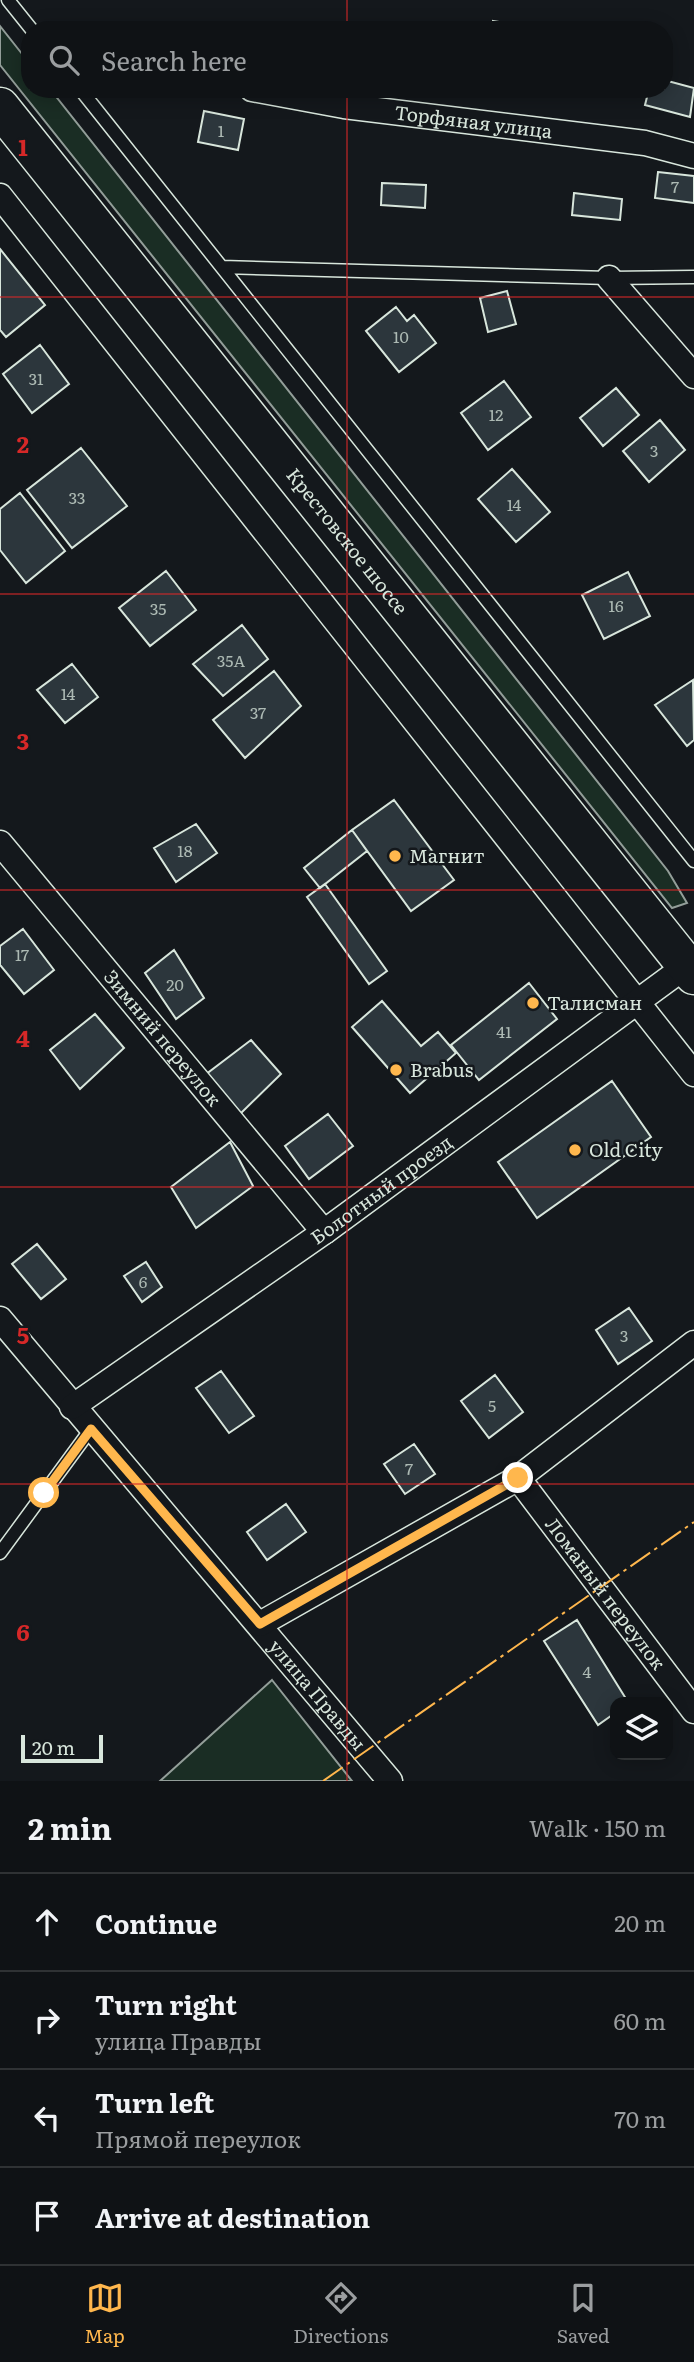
<!DOCTYPE html>
<meta charset="utf-8">
<style>
:root{--surface:#0f1215;--page:#1d2022;--text:#f1f3f6;--muted:#9b9ea0;--line:#2f3234;--accent:#ffb74d}
body{margin:0;font-family:Literata,serif;background:var(--page);color:var(--text)}
.controls{position:absolute;right:21px;bottom:21px;display:grid;overflow:hidden;border-radius:14px;box-shadow:0 4px 18px #0003}
.controls button{width:63px;height:63px;display:grid;place-items:center;padding:0;border:0;border-bottom:2px solid var(--line);background:var(--surface);color:var(--text);font:35px sans-serif}
.scale{position:absolute;left:21px;bottom:18px;width:82px;box-sizing:border-box;padding-left:7px;border:4px solid #d8e6dc;border-top:0;font-size:19px;line-height:24px;white-space:nowrap;color:#d8e6dc;-webkit-text-stroke:5px #14181c;paint-order:stroke}
.stop{position:absolute;width:21px;height:21px;margin:-16px;border:5px solid #ffb74d;border-radius:50%;background:#fff}
.stop.end{background:#ffb74d;border-color:#fff;box-shadow:0 2px 7px #0008}
.list{margin:0;padding:0;list-style:none}
h2{display:flex;justify-content:space-between;align-items:center;height:91px;margin:0;padding:0 28px;font-size:30px}
h2 small{font-size:23px;font-weight:400;color:var(--muted)}
.list li{display:grid;grid-template-columns:46px 1fr auto;gap:21px;align-items:center;box-sizing:border-box;height:98px;padding:0 28px;border-top:2px solid var(--line)}
.list b{display:block;font-size:26px;white-space:nowrap}
.list p{margin:0;font-size:23px;white-space:nowrap;color:var(--muted)}
.list em{font-size:23px;font-style:normal;color:var(--muted)}
.icon{flex:none;width:38px;height:38px;fill:none;stroke:currentColor;stroke-width:2;stroke-linecap:round;stroke-linejoin:round}
.map{position:relative;flex:none;width:694px;height:1781px;overflow:hidden}
.search{position:absolute;background:var(--surface);box-shadow:0 4px 18px #0003;left:21px;right:21px;top:21px;height:77px;display:flex;align-items:center;gap:18px;box-sizing:border-box;padding:0 24px;border-radius:28px;color:var(--muted);font-size:26px}
.sheet{height:483px;background:var(--surface)}
nav{display:flex;justify-content:space-around;align-items:center;box-sizing:border-box;height:98px;border-top:2px solid var(--line);background:var(--surface);font-size:19px;color:var(--muted)}
nav a{display:grid;justify-items:center;gap:4px}
nav .on{color:var(--accent)}
.map>svg:first-child{display:block}
.green{fill:#1a2d24;stroke:#939e99;stroke-width:2}
.building{fill:#2c363c;stroke:#d8e6dc;stroke-width:2}
.lines{fill:none;stroke-linecap:round;stroke-linejoin:round}
.lane-casing{stroke:#d8e6dc;stroke-width:15}
.street-casing{stroke:#d8e6dc;stroke-width:27}
.primary-casing{stroke:#d8e6dc;stroke-width:41}
.lane{stroke:#14181c;stroke-width:12}
.street{stroke:#14181c;stroke-width:24}
.primary{stroke:#14181c;stroke-width:38}
.power{stroke:#ffb74d;stroke-width:2;stroke-dasharray:24 5 3.5 5;stroke-linecap:butt}
.route{stroke:#ffb74d;stroke-width:9}
.grid{fill:none;stroke:#d62828;stroke-width:2;stroke-opacity:0.55}
.poi-dot{fill:#ffb74d;stroke:#14181c;stroke-width:2.5}
.labels{text-anchor:middle;stroke-width:5;stroke-linejoin:round;paint-order:stroke}
.number-label{font-size:16px;fill:#adbab4}
.street-label{font-size:19px;fill:#d8e6dc;stroke:#14181c}
.poi-label{font-size:19px;fill:#d8e6dc;stroke:#14181c;text-anchor:start}
.grid-label{font-size:23px;text-anchor:middle;font-weight:bold;fill:#d62828;stroke:#14181c;stroke-width:5;stroke-linejoin:round;paint-order:stroke}
</style>
<div class="map">
<svg width="694" height="1781" viewBox="0 0 694 1781">
<rect width="100%" height="100%" fill="#14181c"/>
<path class="green" d="M0 26 30 64V89H50L668 871 687 903 672 908 0 65Z
M272 1680 352 1781H160Z"/>
<path class="building" d="M493 21 536 28V30H492Z
M664 80 694 88 690 117 645 105 649 89H664Z
M204 111 244 119 238 150 198 142Z
M658 172 694 176V203L655 198Z
M382 183 426 185 425 208 381 205Z
M574 193 622 199 620 220 572 215Z
M0 249 45 305 6 337 0 330Z
M507 291 516 324 488 332 480 298Z
M396 307 407 321 414 315 436 343 399 372 366 331Z
M40 345 69 384 32 413 3 374Z
M504 381 531 417 488 450 461 413Z
M616 388 639 415 603 446 580 418Z
M660 420 685 450 649 482 623 451Z
M81 448 127 506 72 548 27 490Z
M512 469 550 512 516 542 478 499Z
M20 493 65 551 26 583 0 550V509Z
M166 571 196 610 150 646 119 608Z
M628 572 650 616 604 639 582 595Z
M242 625 268 659 223 696 193 664Z
M72 664 98 697 65 723 37 690Z
M274 671 301 706 245 758 213 720Z
M693 680 694 740 687 746 655 705Z
M394 800 454 880 411 911 352 830Z
M196 824 217 853 176 882 154 848Z
M352 830 367 851 320 888 304 868Z
M325 884 387 971 369 984 307 897Z
M23 929 54 970 24 994 0 965V946Z
M174 950 204 998 176 1019 145 973Z
M529 983 557 1019 479 1080 451 1045Z
M382 1001 421 1046 438 1032 456 1053 410 1093 352 1027Z
M95 1014 124 1048 80 1089 50 1050Z
M251 1040 281 1074 237 1117 205 1075Z
M612 1081 651 1137 537 1218 498 1162Z
M328 1114 353 1146 309 1179 285 1146Z
M230 1142 253 1186 196 1228 171 1187Z
M37 1244 66 1279 41 1299 12 1264Z
M146 1262 162 1287 142 1302 124 1276Z
M629 1308 652 1341 618 1364 596 1330Z
M221 1371 254 1416 229 1433 196 1388Z
M495 1375 523 1412 489 1438 461 1401Z
M414 1444 435 1474 405 1494 384 1464Z
M286 1504 306 1532 267 1560 247 1532Z
M577 1620 628 1702H615V1713L598 1725 544 1641Z"/>
<g class="lines">
<defs>
<path id="lane" d="M8 0 32 30
M80 89 694 861
M222 267 609 278 694 277
M0 1553 91 1429"/>
<g id="street">
<path id="s1" d="M252 89 344 106 645 143 694 156"/>
<path d="M0 196 694 1074"/>
<path d="M609 278 694 376"/>
<path id="s2" d="M0 843 324 1232"/>
<path id="s3" d="M0 1319 390 1781"/>
<path id="s4" d="M72 1407 324 1232 686 966"/>
<path id="s5" d="M518 1478 694 1711"/>
<path d="M260 1624 518 1478 694 1343"/>
</g>
<g id="primary">
<path id="s6" d="M0 107 694 975"/>
</g>
</defs>
<use href="#lane" class="lane-casing"/>
<use href="#street" class="street-casing"/>
<use href="#primary" class="primary-casing"/>
<use href="#lane" class="lane"/>
<use href="#street" class="street"/>
<use href="#primary" class="primary"/>
<path class="power" d="M323 1781 694 1522"/>
</g>
<g class="lines">
<path class="route" d="M44 1493 91 1429 260 1624 518 1478"/>
</g>
<path class="grid" d="M347 0V30M347 89V1781M0 297H694M0 594H694M0 890H694M0 1187H694M0 1484H694"/>
<g class="poi-dot">
<circle cx="395" cy="856" r="7"/>
<circle cx="533" cy="1003" r="7"/>
<circle cx="396" cy="1070" r="7"/>
<circle cx="575" cy="1150" r="7"/>
</g>
<g class="labels">
<g class="number-label">
<text x="221" y="137">1</text>
<text x="675" y="193">7</text>
<text x="401" y="343">10</text>
<text x="36" y="385">31</text>
<text x="496" y="421">12</text>
<text x="654" y="457">3</text>
<text x="77" y="504">33</text>
<text x="514" y="511">14</text>
<text x="616" y="612">16</text>
<text x="158" y="615">35</text>
<text x="231" y="667">35А</text>
<text x="68" y="700">14</text>
<text x="258" y="719">37</text>
<text x="185" y="857">18</text>
<text x="22" y="961">17</text>
<text x="175" y="991">20</text>
<text x="504" y="1038">41</text>
<text x="143" y="1288">6</text>
<text x="624" y="1342">3</text>
<text x="492" y="1412">5</text>
<text x="409" y="1475">7</text>
<text x="587" y="1678">4</text>
</g>
<g class="street-label">
<text dy="7" stroke="none"><textPath href="#s1" startOffset="224">Торфяная улица</textPath></text>
<text dy="7" stroke="none"><textPath href="#s6" startOffset="556">Крестовское шоссе</textPath></text>
<text dy="7" stroke="none"><textPath href="#s2" startOffset="254">Зимний переулок</textPath></text>
<text dy="7" stroke="none"><textPath href="#s4" startOffset="378">Болотный проезд</textPath></text>
<text dy="7" stroke="none"><textPath href="#s5" startOffset="145">Ломаный переулок</textPath></text>
<text dy="7" stroke="none"><textPath href="#s3" startOffset="492">улица Правды</textPath></text>
</g>
<g class="poi-label">
<text x="409" y="863">Магнит</text>
<text x="547" y="1010">Талисман</text>
<text x="410" y="1077">Brabus</text>
<text x="589" y="1157">Old City</text>
</g>
</g>
<g class="grid-label">
<text x="23" y="156">1</text>
<text x="23" y="453">2</text>
<text x="23" y="750">3</text>
<text x="23" y="1047">4</text>
<text x="23" y="1344">5</text>
<text x="23" y="1641">6</text>
</g>
</svg>
<div class="controls">
<button><svg class="icon" aria-label="layers" viewBox="0 0 24 24"><path d="M12 4l9 5-9 5-9-5zM3 14l9 5 9-5"/></svg></button>
</div>
<div class="scale">20 m</div>
<div class="stop" style="left:44px;top:1493px"></div>
<div class="stop end" style="left:518px;top:1478px"></div>
<div class="search"><svg class="icon" aria-label="search" viewBox="0 0 24 24"><circle cx="10" cy="10" r="6"/><path d="M15 15l6 6"/></svg>Search here</div>
</div>
<section class="sheet">
<h2>2 min<small>Walk · 150 m</small></h2>
<ul class="list">
<li><svg class="icon" aria-label="ahead" viewBox="0 0 24 24"><path d="M12 20V5M6 11l6-6 6 6"/></svg><div><b>Continue</b></div><em>20 m</em></li>
<li><svg class="icon" aria-label="right" viewBox="0 0 24 24"><path d="M7 20v-9h11M14 6l5 5-5 5"/></svg><div><b>Turn right</b><p>улица Правды</p></div><em>60 m</em></li>
<li><svg class="icon" aria-label="left" viewBox="0 0 24 24"><path d="M17 20v-9H6M10 6l-5 5 5 5"/></svg><div><b>Turn left</b><p>Прямой переулок</p></div><em>70 m</em></li>
<li><svg class="icon" aria-label="arrive" viewBox="0 0 24 24"><path d="M6 21V4h12l-3 4 3 4H6"/></svg><div><b>Arrive at destination</b></div></li>
</ul>
</section>
<nav>
<a class="on"><svg class="icon" aria-label="map" viewBox="0 0 24 24"><path d="M3 6l6-2 6 2 6-2v14l-6 2-6-2-6 2zM9 4v14M15 6v14"/></svg>Map</a>
<a><svg class="icon" aria-label="directions" viewBox="0 0 24 24"><path d="M12 3l9 9-9 9-9-9zM9 14v-3h6M13 9l2 2-2 2"/></svg>Directions</a>
<a><svg class="icon" aria-label="saved" viewBox="0 0 24 24"><path d="M7 4h10v16l-5-4-5 4z"/></svg>Saved</a>
</nav>
